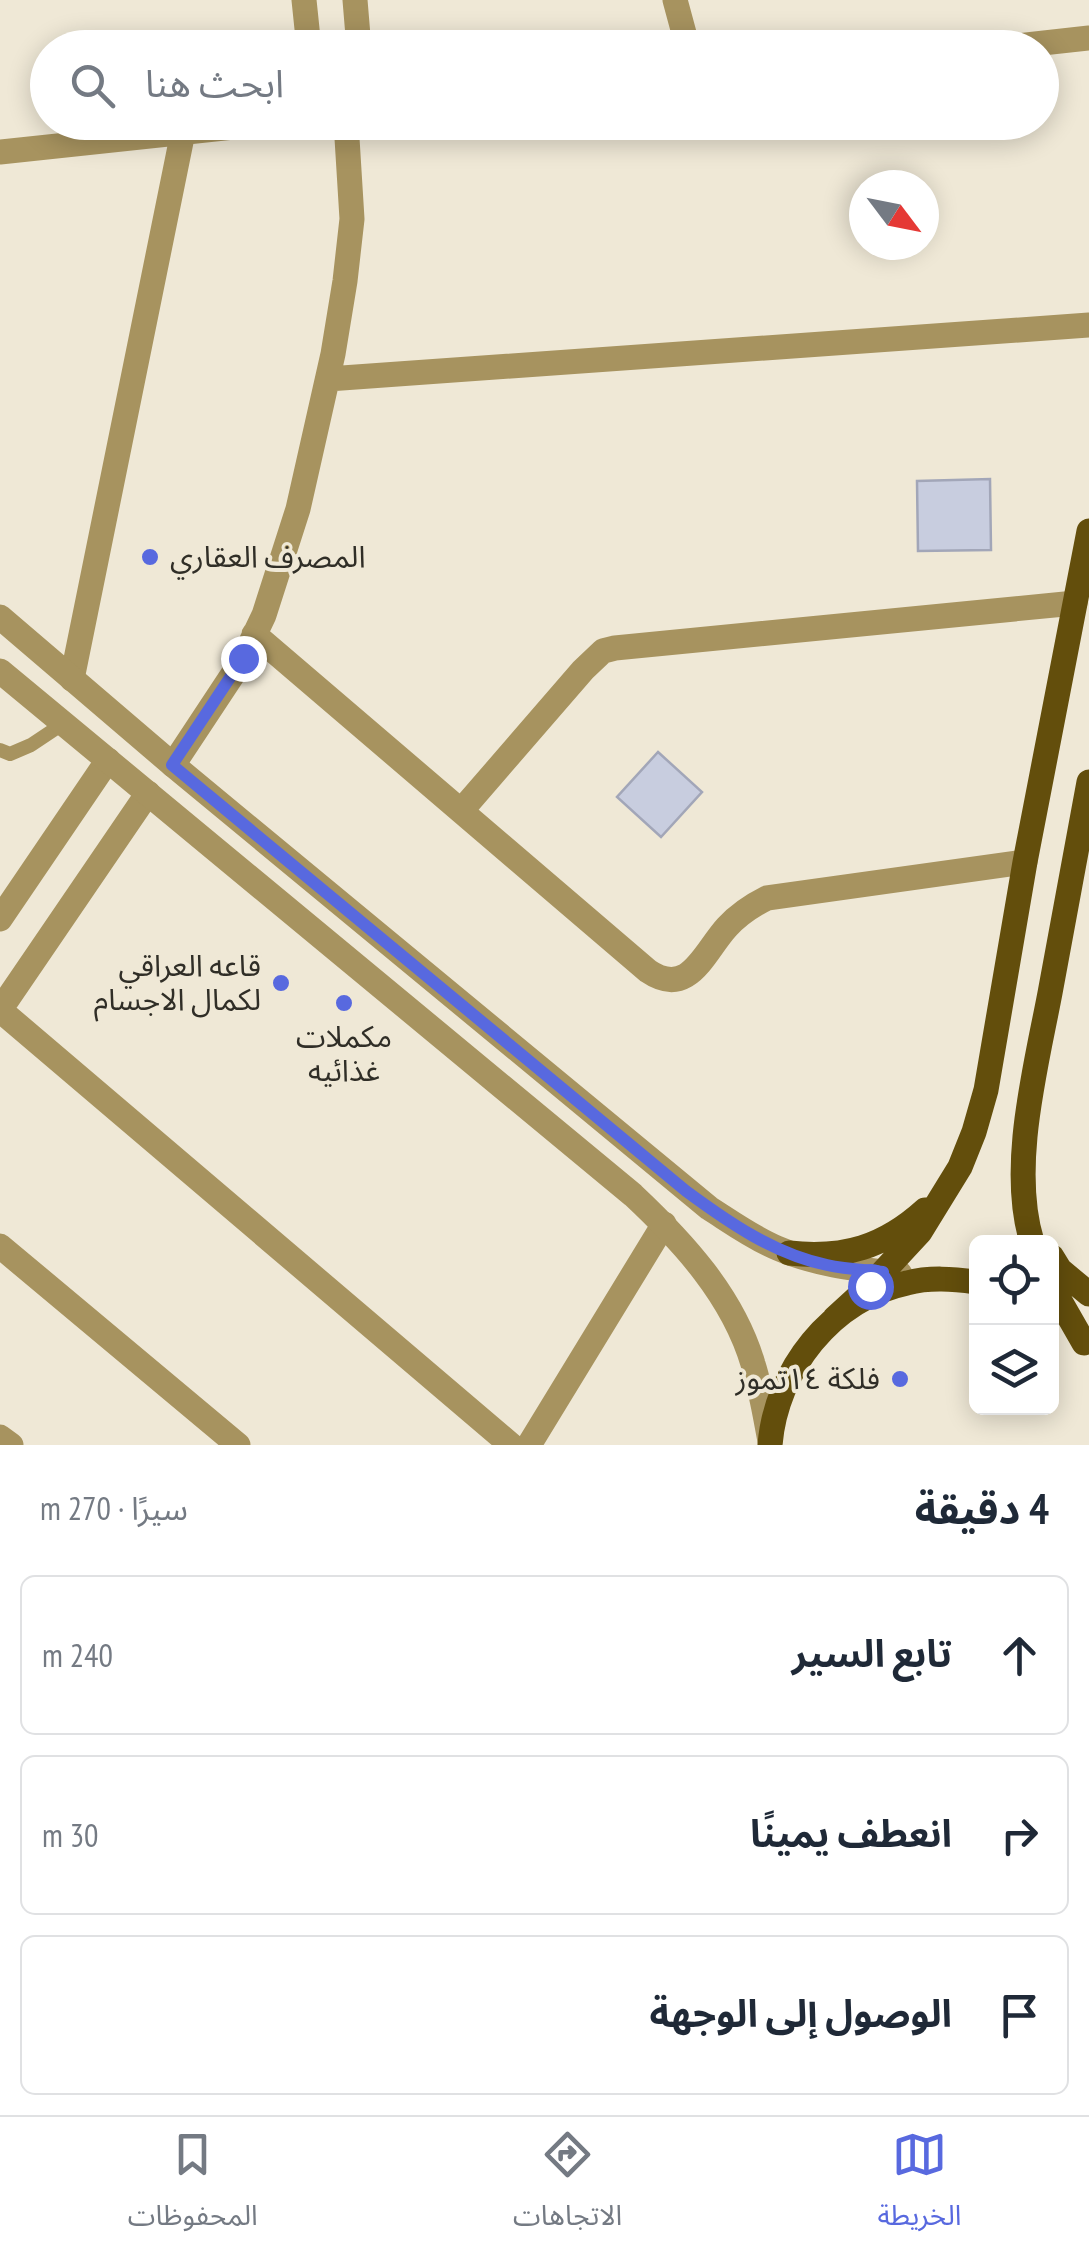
<!DOCTYPE html>
<html lang="ar">
<meta charset="utf-8">
<style>
:root{--surface:#fff;--page:#f6f6f7;--text:#1f2937;--muted:#747a83;--line:#e0e1e3;--accent:#5869df}
body{margin:0;font-family:"PT Sans Narrow","Noto Sans Arabic",sans-serif;background:var(--page);color:var(--text);direction:rtl}
.controls{position:absolute;right:30px;bottom:30px;display:grid;overflow:hidden;border-radius:15px;box-shadow:0 5px 25px #0003}
.controls button{width:90px;height:90px;display:grid;place-items:center;padding:0;border:0;border-bottom:2px solid var(--line);background:var(--surface);color:var(--text);font:50px sans-serif}
.compass{position:absolute;left:849px;top:170px;width:90px;height:90px;border-radius:50%;background:var(--surface);box-shadow:0 5px 25px #0003;rotate:122deg}
.stop{position:absolute;width:30px;height:30px;margin:-22px;border:8px solid #5869df;border-radius:50%;background:#fff}
.stop.end{background:#5869df;border-color:#fff;box-shadow:0 2px 10px #0008}
.list{margin:0;padding:0;list-style:none}
h2{display:flex;justify-content:space-between;align-items:center;height:130px;margin:0;padding:0 40px;font-size:42px}
h2 small{font-size:32px;font-weight:400;color:var(--muted)}
.list li{display:grid;grid-template-columns:65px 1fr auto;gap:30px;align-items:center;box-sizing:border-box;height:160px;margin:0 20px 20px;padding:0 20px;border:2px solid var(--line);border-radius:15px}
.list b{display:block;font-size:38px;white-space:nowrap}
.list em{font-size:32px;font-style:normal;color:var(--muted)}
.icon{flex:none;width:55px;height:55px;fill:none;stroke:currentColor;stroke-width:2;stroke-linecap:round;stroke-linejoin:round}
.map{position:relative;flex:none;width:1089px;height:1445px;overflow:hidden;direction:ltr}
.search{position:absolute;background:var(--surface);box-shadow:0 5px 25px #0003;left:30px;right:30px;top:30px;height:110px;display:flex;align-items:center;gap:25px;box-sizing:border-box;padding:0 35px;border-radius:55px;color:var(--muted);font-size:38px}
.sheet{height:670px;background:var(--surface)}
nav{display:flex;justify-content:space-around;align-items:center;box-sizing:border-box;height:140px;border-top:2px solid var(--line);background:var(--surface);font-size:28px;color:var(--muted)}
nav a{display:grid;justify-items:center;gap:5px}
nav .on{color:var(--accent)}
.map>svg:first-child{display:block}
.building{fill:#c8cddf;stroke:#a2a6b8;stroke-width:2.5}
.lines{fill:none;stroke-linecap:round;stroke-linejoin:round}
.service{stroke:#a7935f;stroke-width:14}
.minor{stroke:#a7935f;stroke-width:25}
.tertiary{stroke:#a7935f;stroke-width:25}
.primary{stroke:#634e0c;stroke-width:25}
.route{stroke:#5869df;stroke-width:12}
.poi-dot{fill:#5869df;stroke:#efe8d6;stroke-width:4}
.labels{text-anchor:middle;stroke-width:8;stroke-linejoin:round;paint-order:stroke}
.poi-label{font-size:30px;fill:#302e27;stroke:#efe8d6;text-anchor:end}
</style>
<div class="map">
<svg width="1089" height="1445" viewBox="0 0 1089 1445">
<rect width="100%" height="100%" fill="#efe8d6"/>
<path class="building" d="M990 479 991 550 918 551 917 481Z
M658 752 702 792 661 837 617 797Z"/>
<g class="lines">
<path class="service" d="M0 750 10 754 31 745 64 723"/>
<path class="minor" d="M304 0 309 48
M355 0 359 48
M675 0 688 48
M998 48 1089 38
M0 152 282 122
M328 379 1089 325
M254 634 648 971C689 999 704 952 727 927 739 914 751 906 767 898L1025 862
M72 679 183 132
M173 765 243 659 264 615 298 509 333 354 345 281 352 219 346 122
M148 793 0 1010 511 1445
M461 811 583 670 603 651 615 648 1075 603
M0 919 108 760
M0 1246 238 1445
M0 1437 11 1445
M529 1445 664 1224"/>
<path class="tertiary" d="M0 617 173 765 709 1208C731 1222 753 1238 777 1248 816 1265 857 1269 900 1274
M0 671 633 1195C683 1242 733 1296 753 1364 761 1389 765 1415 770 1441"/>
<path class="primary" d="M1032 1242C1009 1168 1036 1067 1050 993 1063 923 1076 852 1089 782
M789 1253C844 1259 884 1247 925 1210
M1052 1257 1060 1270 1089 1294
M1052 1287 1084 1343
M835 1318 870 1286 920 1232 960 1167 974 1132 986 1090 1025 862 1089 531
M770 1445C776 1370 831 1299 907 1283 930 1277 953 1279 976 1282"/>
</g>
<g class="lines">
<path class="route" d="M243 658 172 765 686 1191C728 1222 774 1254 827 1265 845 1269 865 1270 883 1272L870 1286"/>
</g>
<g class="poi-dot">
<circle cx="150" cy="557" r="10"/>
<circle cx="281" cy="983" r="10"/>
<circle cx="344" cy="1003" r="10"/>
<circle cx="900" cy="1379" r="10"/>
</g>
<g class="labels">
<g class="poi-label">
<text x="170" y="567" text-anchor="start">المصرف العقاري</text>
<text x="261" y="976">قاعه العراقي<tspan x="261" dy="34">لكمال الاجسام</tspan></text>
<text x="344" y="1047" text-anchor="middle">مكملات<tspan x="344" dy="34">غذائيه</tspan></text>
<text x="880" y="1389">فلكة ١٤تموز</text>
</g>
</g>
</svg>
<div class="controls">
<button><svg class="icon" aria-label="locate" viewBox="0 0 24 24"><circle cx="12" cy="12" r="6"/><path d="M12 2v4M12 18v4M2 12h4M18 12h4"/></svg></button>
<button><svg class="icon" aria-label="layers" viewBox="0 0 24 24"><path d="M12 4l9 5-9 5-9-5zM3 14l9 5 9-5"/></svg></button>
</div>
<svg class="compass" viewBox="-18 -18 36 36"><path d="M0-13l5 13h-10z" fill="#e53935"/><path d="M0 13l5-13h-10z" fill="#747a83"/></svg>
<div class="stop" style="left:870px;top:1286px"></div>
<div class="stop end" style="left:243px;top:658px"></div>
<div class="search"><svg class="icon" aria-label="search" viewBox="0 0 24 24"><circle cx="10" cy="10" r="6"/><path d="M15 15l6 6"/></svg>ابحث هنا</div>
</div>
<section class="sheet">
<h2>4 دقيقة<small>سيرًا · 270 m</small></h2>
<ul class="list">
<li><svg class="icon" aria-label="ahead" viewBox="0 0 24 24"><path d="M12 20V5M6 11l6-6 6 6"/></svg><div><b>تابع السير</b></div><em>240 m</em></li>
<li><svg class="icon" aria-label="right" viewBox="0 0 24 24"><path d="M7 20v-9h11M14 6l5 5-5 5"/></svg><div><b>انعطف يمينًا</b></div><em>30 m</em></li>
<li><svg class="icon" aria-label="arrive" viewBox="0 0 24 24"><path d="M6 21V4h12l-3 4 3 4H6"/></svg><div><b>الوصول إلى الوجهة</b></div></li>
</ul>
</section>
<nav>
<a class="on"><svg class="icon" aria-label="map" viewBox="0 0 24 24"><path d="M3 6l6-2 6 2 6-2v14l-6 2-6-2-6 2zM9 4v14M15 6v14"/></svg>الخريطة</a>
<a><svg class="icon" aria-label="directions" viewBox="0 0 24 24"><path d="M12 3l9 9-9 9-9-9zM9 14v-3h6M13 9l2 2-2 2"/></svg>الاتجاهات</a>
<a><svg class="icon" aria-label="saved" viewBox="0 0 24 24"><path d="M7 4h10v16l-5-4-5 4z"/></svg>المحفوظات</a>
</nav>
